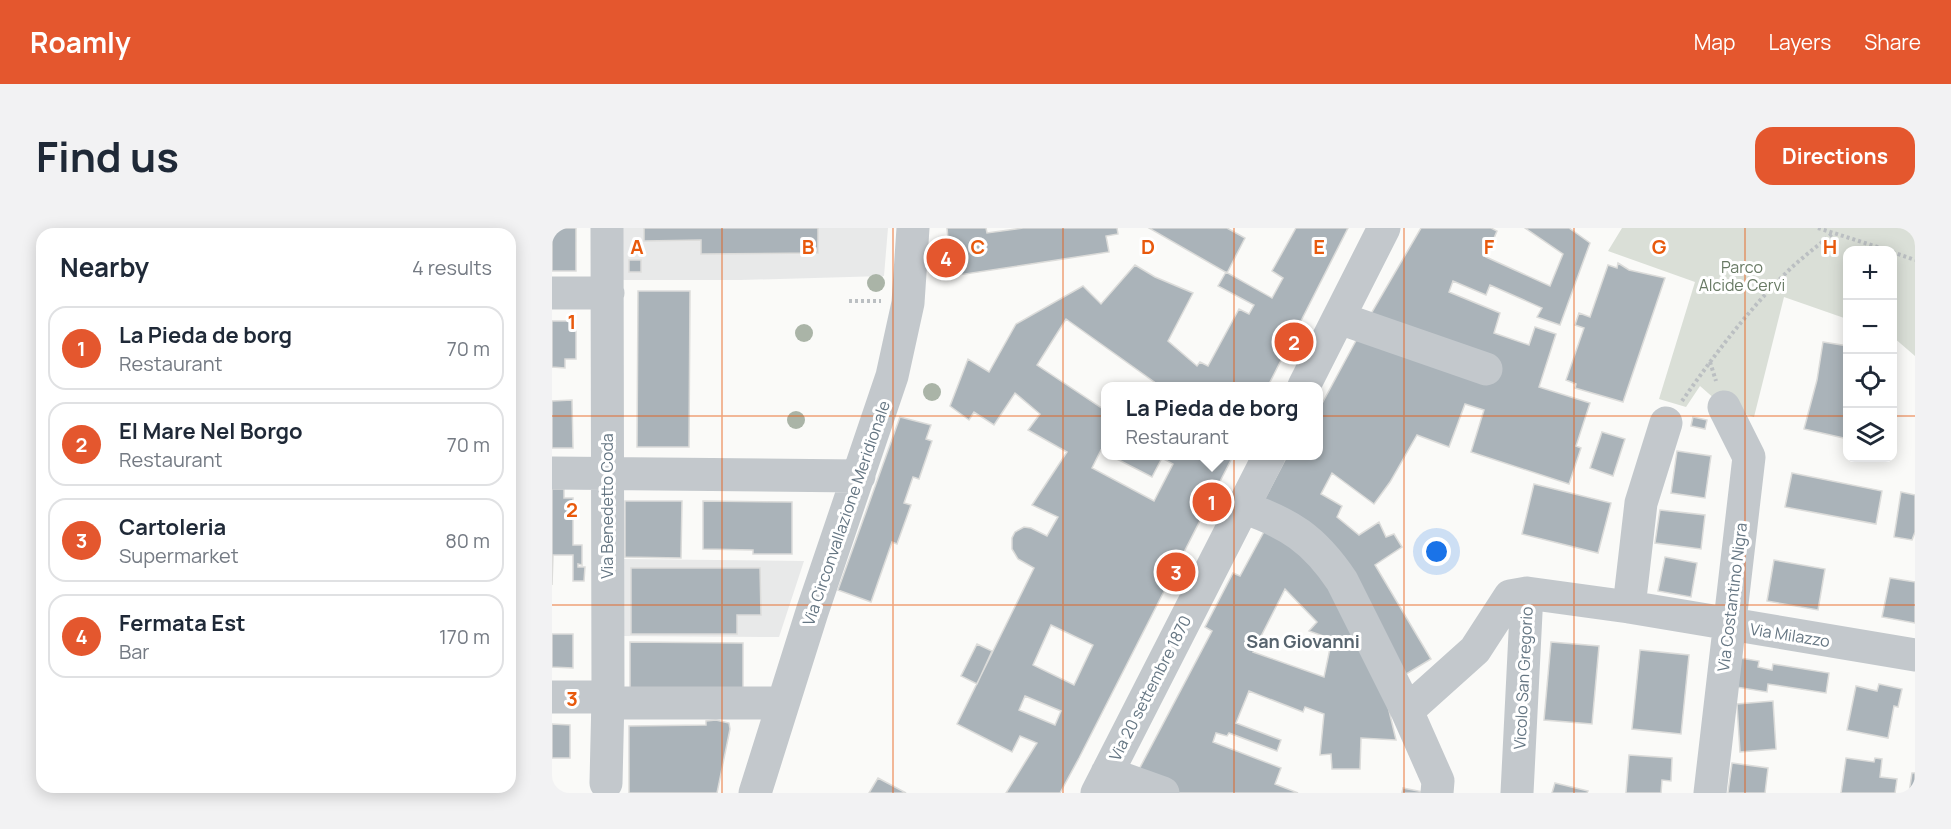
<!DOCTYPE html>
<meta charset="utf-8">
<style>
:root{--surface:#fff;--page:#f2f2f3;--text:#1f2937;--muted:#747a83;--line:#e0e1e3;--accent:#e4572e}
body{margin:0;font-family:Manrope,sans-serif;background:var(--page);color:var(--text)}
.controls{position:absolute;right:18px;top:18px;display:grid;overflow:hidden;border-radius:12px;box-shadow:0 3px 15px #0003}
.controls button{width:54px;height:54px;display:grid;place-items:center;padding:0;border:0;border-bottom:2px solid var(--line);background:var(--surface);color:var(--text);font:30px sans-serif}
.you{position:absolute;left:885px;top:324px;width:21px;height:21px;margin:-15px;border:4px solid #fff;border-radius:50%;background:#1a73e8;box-shadow:0 0 0 9px #1a73e833}
.badge{display:grid;place-items:center;width:39px;height:39px;border-radius:50%;background:var(--accent);color:#fff;font-size:20px;font-weight:700}
.pin{position:absolute;translate:-50% -50%;border:3px solid #fff;box-shadow:0 2px 6px #0006}
.popup{position:absolute;left:549px;top:154px;width:222px;height:78px;box-sizing:border-box;display:grid;place-content:center;border-radius:12px;background:var(--surface);filter:drop-shadow(0 2px 4px #0005);font-size:20px;white-space:nowrap;color:var(--muted)}
.popup b{font-size:22px;color:var(--text)}
.popup::after{content:'';position:absolute;left:50%;top:100%;margin-left:-12px;border:12px solid transparent;border-top-color:var(--surface)}
.list{margin:0;padding:0;list-style:none}
h2{display:flex;justify-content:space-between;align-items:center;height:78px;margin:0;padding:0 24px;font-size:26px}
h2 small{font-size:20px;font-weight:400;color:var(--muted)}
.list li{display:grid;grid-template-columns:39px 1fr auto;gap:18px;align-items:center;box-sizing:border-box;height:84px;margin:0 12px 12px;padding:0 12px;border:2px solid var(--line);border-radius:18px}
.list b{display:block;font-size:22px;white-space:nowrap}
.list p{margin:0;font-size:20px;white-space:nowrap;color:var(--muted)}
.list em{font-size:20px;font-style:normal;color:var(--muted)}
.icon{flex:none;width:33px;height:33px;fill:none;stroke:currentColor;stroke-width:2;stroke-linecap:round;stroke-linejoin:round}
.map{position:relative;flex:none;width:1363px;height:565px;overflow:hidden;border-radius:18px}
header{display:flex;align-items:center;gap:36px;box-sizing:border-box;height:84px;padding:0 30px;background:var(--accent);color:#fff}
header strong{font-size:28px}
nav{display:flex;gap:33px;margin-inline-start:auto;font-size:21px}
.intro{display:flex;align-items:center;justify-content:space-between;box-sizing:border-box;height:144px;padding:0 36px}
h1{margin:0;font-size:42px}
.button{padding:15px 27px;border-radius:18px;background:var(--accent);color:#fff;font-size:21px;font-weight:700}
main{display:flex;gap:36px;padding:0 36px}
aside{flex:1;background:var(--surface);border-radius:18px;box-shadow:0 3px 15px #0003}
.map>svg:first-child{display:block}
.built{fill:#e8e9e9}
.green{fill:#dadfd7}
.building{fill:#aab3b9;stroke:#dcdcda;stroke-width:1.5;fill-rule:evenodd}
.lines{fill:none;stroke-linecap:round;stroke-linejoin:round}
.path{stroke:#bbbfc2;stroke-width:4;stroke-dasharray:3 3;stroke-linecap:butt}
.minor{stroke:#c3c8cc;stroke-width:33}
.tree{fill:#aab4a7}
.grid{fill:none;stroke:#e8590c;stroke-width:1.5;stroke-opacity:0.55}
.labels{text-anchor:middle;stroke-width:6;stroke-linejoin:round;paint-order:stroke}
.park-label{font-size:16px;fill:#687a64;stroke:#fff}
.street-label{font-size:16px;fill:#657683;stroke:#fff}
.neighbourhood-label{font-size:18px;font-weight:bold;fill:#57646e;stroke:#fff}
.grid-label{font-size:20px;text-anchor:middle;font-weight:bold;fill:#e8590c;stroke:#fff;stroke-width:6;stroke-linejoin:round;paint-order:stroke}
</style>
<header>
<strong>Roamly</strong>
<nav><a>Map</a><a>Layers</a><a>Share</a></nav>
</header>
<div class="intro"><h1>Find us</h1><a class="button">Directions</a></div>
<main>
<aside>
<h2>Nearby<small>4 results</small></h2>
<ul class="list">
<li><span class="badge">1</span><div><b>La Pieda de borg</b><p>Restaurant</p></div><em>70 m</em></li>
<li><span class="badge">2</span><div><b>El Mare Nel Borgo</b><p>Restaurant</p></div><em>70 m</em></li>
<li><span class="badge">3</span><div><b>Cartoleria</b><p>Supermarket</p></div><em>80 m</em></li>
<li><span class="badge">4</span><div><b>Fermata Est</b><p>Bar</p></div><em>170 m</em></li>
</ul>
</aside>
<div class="map">
<svg width="1363" height="565" viewBox="0 0 1363 565">
<rect width="100%" height="100%" fill="#fafaf8"/>
<path class="built" d="M70 0H336L332 48 188 52H70Z
M70 331 252 333 227 409 68 408Z"/>
<path class="green" d="M1070 0H1363V128L1341 109 1340 22H1296L1295 91 1232 69 1202 189 1172 179 1148 158 1134 179 1107 171 1143 54 1056 23Z"/>
<path class="building" d="M0 0H24V43H0Z
M92 0H266V25L149 26V12L92 13Z
M395 0H434L435 5 471 0H565L566 6 554 8 557 24 387 50 386 13 396 11Z
M597 0H675L693 10 675 45Z
M744 0H796L716 158H608L514 91 485 137 554 183V224L549 222 540 240 602 273 621 236 610 230 600 249 559 228H681L527 530 508 565H454L485 515 468 508 460 524 405 496 482 340 466 331 460 321V310L463 304 472 299 479 300 495 308 506 289 480 277 515 224 476 202 488 186 463 165 442 197 422 184 417 192 398 178 416 131 437 144 464 96 531 58 549 76 583 37 603 49 641 65 616 113 645 138 648 134 656 138 687 81 697 86 702 77 666 58 674 44 720 70 731 50 720 43ZM499 397 541 417 522 457 481 437ZM473 468 509 483 503 497 467 482Z
M869 0H939L945 3 934 29 998 58 1011 26 973 0H1017L1038 15 1008 97 985 89 990 80 938 57 934 67 901 53 897 64 948 85 942 105 977 117 983 99 1004 106 987 159 1038 175 1024 218 1029 220 1017 256 919 224 932 182 913 176 897 219 865 207 838 254 822 276 780 245 769 266 790 278 785 289 807 307 827 294 834 309 842 306 850 319 823 337 879 431 846 451 822 399 710 276 735 228H766V183L813 96Z
M77 32H89V44H77Z
M1066 35 1077 42 1113 50 1071 174 1023 160 1024 156 1014 152 1032 100 1023 97 1027 85 1038 89 1056 37 1065 40Z
M86 63H138L137 219H85Z
M0 93H24V131H13V140L0 139Z
M1271 114 1296 118V211L1252 201 1265 152Z
M20 172 21 220H0V173Z
M348 189 379 197 374 211 380 213 367 251 361 249 352 275 359 277 345 316 340 314 319 374 286 362Z
M1141 189 1155 192 1153 201 1139 198Z
M1050 204 1073 211 1061 248 1038 240Z
M1125 223 1159 228 1153 270 1119 265Z
M1240 245 1330 263 1324 296 1233 279Z
M982 256 1059 275 1046 325 970 306Z
M0 261H12V270H21V317H30V337L26 336V339H33L32 353H21V327H1L0 357Z
M1349 264 1363 267V304L1360 312 1342 309Z
M73 273H130L129 330 73 329Z
M151 273 240 274V326H201V322L151 321Z
M1108 282 1153 287 1149 321 1103 315Z
M714 300 773 340 834 470 844 512 809 510 808 541H780L779 526 768 527 772 486 753 479 751 484 697 463 684 495 729 512 725 523 677 505 675 508 664 505 661 514 729 540 723 556 746 565H621L583 549 660 403 653 399 681 345 688 348ZM733 361 765 394 757 403 780 411 772 449 701 424Z
M1113 329 1145 335 1139 369 1106 363Z
M1222 332 1273 341 1266 382 1215 373Z
M79 340H208L209 387H185V406H79Z
M1338 350 1363 354V395L1330 389Z
M0 406H21V440L0 439Z
M78 414 191 415V464L78 463Z
M999 414 1047 418 1040 496 992 492Z
M425 416 440 423 425 456 409 448Z
M1088 422 1137 427 1129 506 1080 501Z
M1188 430 1207 433 1206 439 1220 442 1221 436 1277 445 1274 465 1216 456 1215 464 1184 459Z
M1327 456 1350 461 1346 479 1342 478 1336 510 1295 502 1304 458 1325 463Z
M1221 473 1224 521 1188 524 1185 476Z
M164 492 177 495 178 501 165 565H77V498L154 497V493Z
M0 496 18 497V530H0Z
M1077 527 1120 530 1119 553 1110 552 1109 565H1074Z
M1294 530 1322 534 1323 530 1330 531 1328 549 1345 551 1343 565H1289Z
M1180 535 1216 540 1213 565H1176Z
M1360 545H1363V565H1357Z
M326 550 354 565H317Z
M1003 555 1036 563 1035 565H1000Z
M851 560 876 565H850Z"/>
<g class="lines">
<path class="path" d="M1266 0 1335 22
M1340 24 1363 32
M297 73H329
M1158 134 1164 153
M1130 173C1163 126 1197 81 1238 41 1252 28 1267 17 1281 5"/>
<path class="minor" d="M0 65H56
M787 90 934 141
M752 158 832 0
M0 245 307 248
M690 279C737 295 762 311 790 353L855 483 886 553 885 565
M1077 379 1089 275 1114 195
M0 469H56
M56 475H231
M855 483 923 422 958 368 975 365 1077 379 1363 427
M555 545 611 565
M54 555 56 469 55 0
M203 565 260 384 340 148 356 75 361 0
M545 565 717 228
M965 565 975 365
M1158 565 1197 229 1172 179"/>
</g>
<g class="tree">
<circle cx="324" cy="55" r="9"/>
<circle cx="252" cy="105" r="9"/>
<circle cx="380" cy="164" r="9"/>
<circle cx="244" cy="192" r="9"/>
</g>
<path class="grid" d="M170 0V565M341 0V565M511 0V565M682 0V565M852 0V565M1022 0V565M1193 0V565M0 188H1296M1340 188H1363M0 377H1363"/>
<g class="labels">
<g class="park-label">
<text x="1190" y="45">Parco<tspan x="1190" dy="18">Alcide Cervi</tspan></text>
</g>
<g class="street-label">
<text transform="translate(55 278) rotate(-90)" y="6">Via Benedetto Coda</text>
<text transform="translate(294 285) rotate(-71)" y="6">Via Circonvallazione Meridionale</text>
<text transform="translate(1180 369) rotate(-83)" y="6">Via Costantino Nigra</text>
<text transform="translate(1238 407) rotate(9)" y="6">Via Milazzo</text>
<text transform="translate(971 450) rotate(-87)" y="6">Vicolo San Gregorio</text>
<text transform="translate(598 460) rotate(-63)" y="6">Via 20 settembre 1870</text>
</g>
<g class="neighbourhood-label">
<text x="751" y="420">San Giovanni</text>
</g>
</g>
<g class="grid-label">
<text x="85" y="26">A</text>
<text x="256" y="26">B</text>
<text x="426" y="26">C</text>
<text x="596" y="26">D</text>
<text x="767" y="26">E</text>
<text x="937" y="26">F</text>
<text x="1107" y="26">G</text>
<text x="1278" y="26">H</text>
<text x="20" y="101">1</text>
<text x="20" y="289">2</text>
<text x="20" y="478">3</text>
</g>
</svg>
<div class="controls">
<button>+</button>
<button>−</button>
<button><svg class="icon" aria-label="locate" viewBox="0 0 24 24"><circle cx="12" cy="12" r="6"/><path d="M12 2v4M12 18v4M2 12h4M18 12h4"/></svg></button>
<button><svg class="icon" aria-label="layers" viewBox="0 0 24 24"><path d="M12 4l9 5-9 5-9-5zM3 14l9 5 9-5"/></svg></button>
</div>
<div class="you"></div>
<div class="pin badge" style="left:660px;top:274px">1</div>
<div class="popup"><b>La Pieda de borg</b>Restaurant</div>
<div class="pin badge" style="left:742px;top:114px">2</div>
<div class="pin badge" style="left:624px;top:344px">3</div>
<div class="pin badge" style="left:394px;top:30px">4</div>
</div>
</main>
